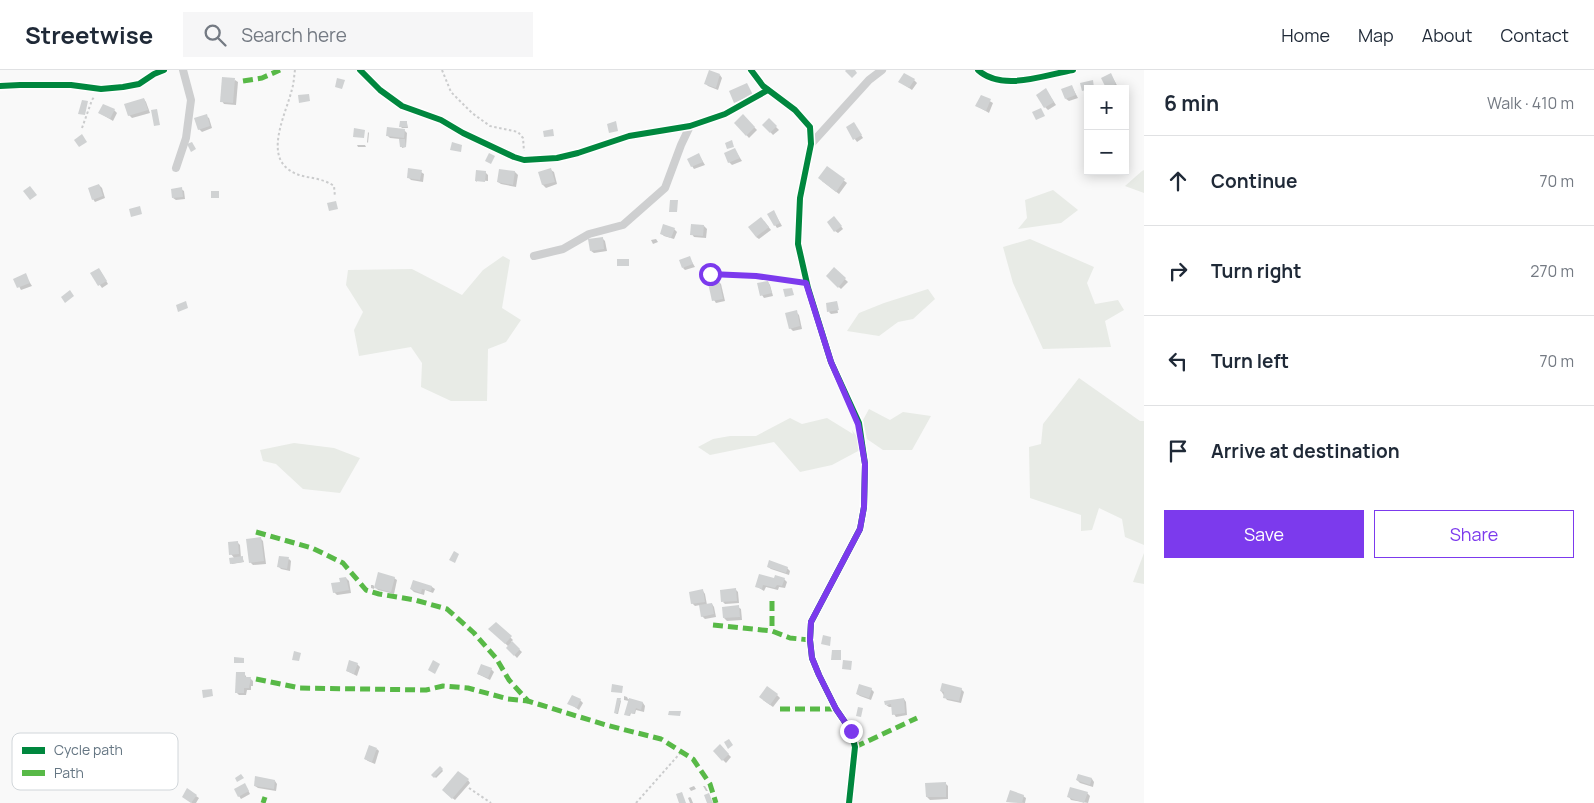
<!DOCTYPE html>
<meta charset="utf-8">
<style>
:root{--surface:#fff;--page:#f6f6f7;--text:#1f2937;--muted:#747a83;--line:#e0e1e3;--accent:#7c3aed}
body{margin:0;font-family:Manrope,sans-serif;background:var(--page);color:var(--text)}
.controls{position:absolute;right:15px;top:15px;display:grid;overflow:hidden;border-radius:0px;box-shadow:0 2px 12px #0003}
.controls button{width:45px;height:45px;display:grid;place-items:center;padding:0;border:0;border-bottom:1px solid var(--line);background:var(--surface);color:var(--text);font:25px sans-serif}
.stop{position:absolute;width:15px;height:15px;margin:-11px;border:4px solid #7c3aed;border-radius:50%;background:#fff}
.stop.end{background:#7c3aed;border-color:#fff;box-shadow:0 1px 5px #0008}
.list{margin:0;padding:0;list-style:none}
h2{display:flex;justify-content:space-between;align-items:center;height:65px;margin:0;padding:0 20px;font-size:21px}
h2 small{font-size:16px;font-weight:400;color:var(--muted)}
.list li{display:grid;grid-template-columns:32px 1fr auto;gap:15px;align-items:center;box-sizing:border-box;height:90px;padding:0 20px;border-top:1px solid var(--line)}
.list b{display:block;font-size:19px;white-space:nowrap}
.list em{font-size:16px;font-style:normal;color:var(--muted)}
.actions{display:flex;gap:10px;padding:15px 20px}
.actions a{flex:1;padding:11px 0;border:1px solid var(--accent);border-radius:0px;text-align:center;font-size:18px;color:var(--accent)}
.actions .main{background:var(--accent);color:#fff}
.icon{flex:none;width:28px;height:28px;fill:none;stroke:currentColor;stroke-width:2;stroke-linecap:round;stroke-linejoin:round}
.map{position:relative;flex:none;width:1144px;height:733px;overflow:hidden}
header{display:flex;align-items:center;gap:30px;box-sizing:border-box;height:70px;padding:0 25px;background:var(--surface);border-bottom:1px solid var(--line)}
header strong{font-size:24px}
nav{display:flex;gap:28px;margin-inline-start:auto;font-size:18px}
.search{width:350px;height:45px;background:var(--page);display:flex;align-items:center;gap:12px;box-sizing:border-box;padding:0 18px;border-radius:0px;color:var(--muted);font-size:19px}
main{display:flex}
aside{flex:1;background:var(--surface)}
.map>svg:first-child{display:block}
.green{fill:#e8ebe6}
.shadow{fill:#0003}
.building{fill:#d0d2d3}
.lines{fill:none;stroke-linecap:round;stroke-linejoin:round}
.path{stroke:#cbcccd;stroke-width:2;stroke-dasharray:2.5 2.5;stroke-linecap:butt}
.minor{stroke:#cecfd0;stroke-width:8}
.quiet{stroke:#58b947;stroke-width:5;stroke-dasharray:10 5;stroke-linecap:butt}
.cycleway-casing{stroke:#fff;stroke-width:9}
.cycleway{stroke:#00873e;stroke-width:6}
.route{stroke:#7c3aed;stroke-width:6}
.key{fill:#fff;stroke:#d1d6da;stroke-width:1}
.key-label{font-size:14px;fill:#657683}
</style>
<header>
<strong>Streetwise</strong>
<div class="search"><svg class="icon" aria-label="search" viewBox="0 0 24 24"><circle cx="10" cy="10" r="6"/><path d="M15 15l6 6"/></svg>Search here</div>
<nav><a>Home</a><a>Map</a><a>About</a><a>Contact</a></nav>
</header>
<main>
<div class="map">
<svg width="1144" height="733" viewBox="0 0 1144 733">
<rect width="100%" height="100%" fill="#f9f9f9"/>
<g class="green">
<polygon points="1144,100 1144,123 1125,116 1142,101"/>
<polygon points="1053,120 1078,140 1061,153 1018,159 1027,148 1025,130"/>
<polygon points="1030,169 1094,197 1087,213 1095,234 1118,230 1124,240 1105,251 1111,277 1043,279 1013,213 1003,177"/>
<polygon points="503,186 510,190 502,238 521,250 506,272 488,279 487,331 451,331 421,317 422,293 411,277 359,286 354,260 363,242 346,215 348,200 412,199 462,225 483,200"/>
<polygon points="928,219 935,229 913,249 898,252 879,266 847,261 859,243 884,233"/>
<polygon points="1079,308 1140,351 1144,351 1144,475 1125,467 1122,449 1099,438 1092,460 1081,461 1081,445 1030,428 1029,377 1041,374 1043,354"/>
<polygon points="869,339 890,350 903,342 931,346 912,380 883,380 867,369 863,350"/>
<polygon points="790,348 802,354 827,348 853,364 852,360 858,368 860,380 832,395 800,402 774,372 710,385 698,377 713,369 730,366 756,366"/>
<polygon points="294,373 334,378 360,388 340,423 303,419 276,394 263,391 260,380"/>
<polygon points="1144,483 1144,514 1133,512"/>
</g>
<g class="shadow">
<polygon points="720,5 722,8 718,20 708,16 705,13"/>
<polygon points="1111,5 1118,17 1108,19 1107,18"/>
<polygon points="235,10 238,12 236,35 224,34 222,31"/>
<polygon points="914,10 917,13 912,20 903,14"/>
<polygon points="1072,17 1078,28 1069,31 1066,29"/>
<polygon points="1048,23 1056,35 1048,40 1045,37"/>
<polygon points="981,26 993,33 989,43 977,36"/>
<polygon points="144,29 146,32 150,43 132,48 129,45"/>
<polygon points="114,40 117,43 113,51 100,43"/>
<polygon points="206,46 209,48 212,58 202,62 199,59"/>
<polygon points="743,46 757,60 749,68 736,53"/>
<polygon points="769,50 779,60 773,65 764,55"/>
<polygon points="407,53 408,58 402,58 407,63 406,77 402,78 400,69 390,68 387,65 404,60 401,57"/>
<polygon points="856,57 863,68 857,72 847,58"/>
<polygon points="368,62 369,63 368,73 367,72"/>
<polygon points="357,75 365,75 366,77 358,77"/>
<polygon points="735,80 742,91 732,95 729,92"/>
<polygon points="699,85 705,95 694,99 692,96"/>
<polygon points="828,98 847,113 839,124 822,111"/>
<polygon points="500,100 515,102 518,105 516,117 501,114 498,112"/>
<polygon points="551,100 554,102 557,114 546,118 543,115 540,103"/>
<polygon points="421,102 424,104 423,112 411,110 408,107"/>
<polygon points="485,102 488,105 488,111 477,110 477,112 476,111"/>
<polygon points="99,115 102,118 105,128 95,132 93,129"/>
<polygon points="181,119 184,121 185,129 176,130 173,128"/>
<polygon points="774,142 782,156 777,158 775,155"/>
<polygon points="764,151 771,160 759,169 756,167"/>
<polygon points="837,151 843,159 838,163 835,161"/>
<polygon points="704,156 707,159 706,168 694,167 692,164"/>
<polygon points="674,159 677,162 674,169 664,166 661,163"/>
<polygon points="602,168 605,171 607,181 594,183 591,181"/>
<polygon points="656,169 658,172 653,174 651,170"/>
<polygon points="689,187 695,197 685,200 683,198"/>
<polygon points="834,199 848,212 841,219 827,206"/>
<polygon points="101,202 108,214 102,218 92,204"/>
<polygon points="25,205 32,216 21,220 15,209"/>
<polygon points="718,211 721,214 725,231 716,233 714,230"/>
<polygon points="768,212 770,215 773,226 764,228 762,225"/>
<polygon points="836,232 838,243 831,244 829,242"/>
<polygon points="796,242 799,245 802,259 793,261 790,258"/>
<polygon points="261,469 263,471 266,494 253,495 250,492"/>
<polygon points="238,473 240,475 241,488 243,489 244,492 232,494 231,493 235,489 231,484"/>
<polygon points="289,489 291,491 290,501 281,499 278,496"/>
<polygon points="768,497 787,498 790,501 789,505 771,499"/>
<polygon points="346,508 349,511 351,523 337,525 334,522"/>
<polygon points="394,508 397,510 394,524 378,520 374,516 374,519 371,518 371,515 373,515 375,517"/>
<polygon points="784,509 787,512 785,518 779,517 778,520 766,517 764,521 756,516 775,510"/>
<polygon points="432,517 435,519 433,523 425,520 424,525 414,522 411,519"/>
<polygon points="736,520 738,522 739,533 725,534 723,532"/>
<polygon points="703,521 705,524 707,535 712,534 714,537 716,547 705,549 702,546 700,535 695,536 692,533"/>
<polygon points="738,537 741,539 742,550 727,551 724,548"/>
<polygon points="496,553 513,570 511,572 522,582 517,588 508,578 509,577 490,559"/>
<polygon points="357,594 360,597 357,606 347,601"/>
<polygon points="491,599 494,602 490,610 478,604"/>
<polygon points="244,603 247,608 250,608 253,611 253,616 251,616 251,620 247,620 246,625 239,625 236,622"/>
<polygon points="871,619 874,622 871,630 860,626 857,624"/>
<polygon points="961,619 964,622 961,633 947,630 941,621"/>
<polygon points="777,625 780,628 773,637 763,630"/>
<polygon points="624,626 627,627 628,629 643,633 645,636 644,642 636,640 635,644 631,643 630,646 627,645 629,631 624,630"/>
<polygon points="904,629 906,632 907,645 896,647 894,644 893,637 889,637 886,635"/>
<polygon points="580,630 583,633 579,640 569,633"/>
<polygon points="620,630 621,631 618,644 616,644"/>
<polygon points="720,676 731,687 726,693 714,681"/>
<polygon points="377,679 379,681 375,694 368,691 365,689"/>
<polygon points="440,697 443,701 436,708 433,705"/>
<polygon points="1092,709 1094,712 1093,717 1080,713 1077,710"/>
<polygon points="468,710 470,713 455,730 446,723"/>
<polygon points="275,711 277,714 276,721 258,718 255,716"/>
<polygon points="945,713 948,716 948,729 930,730 927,727"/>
<polygon points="694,716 696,719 691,721 689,718"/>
<polygon points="703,716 705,716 708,721 706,721"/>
<polygon points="247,718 250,724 241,729 239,726"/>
<polygon points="1087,723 1090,726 1088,733 1071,730 1069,727"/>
<polygon points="196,726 199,728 196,733 192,733 186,729"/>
<polygon points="1023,726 1026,728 1025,733 1008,732"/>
<polygon points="690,727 691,728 693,733 690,733 688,728"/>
</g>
<g class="building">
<polygon points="709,0 720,4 716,18 704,14"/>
<polygon points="846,0 855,0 857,3 852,8 845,1"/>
<polygon points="904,3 915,9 909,18 898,12"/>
<polygon points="1111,3 1116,14 1106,18 1101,8"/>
<polygon points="222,7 235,8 233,33 220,32"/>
<polygon points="337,8 345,10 342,19 335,17"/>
<polygon points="1093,10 1094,18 1082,21 1080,13"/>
<polygon points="747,13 753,25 734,33 729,21"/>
<polygon points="1072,15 1076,25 1065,29 1061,19"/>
<polygon points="1046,18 1054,32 1044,38 1036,25"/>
<polygon points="309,24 310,31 299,33 298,25"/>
<polygon points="981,25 991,29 986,41 975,36"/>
<polygon points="144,28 148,40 128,46 124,34"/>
<polygon points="82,30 88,31 85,45 78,44"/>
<polygon points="103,34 115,39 110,49 98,43"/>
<polygon points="1041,38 1045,46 1036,50 1032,42"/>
<polygon points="157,39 160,55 154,56 151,40"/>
<polygon points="207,44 210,56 198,60 194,48"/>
<polygon points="743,44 755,57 746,66 734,53"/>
<polygon points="769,48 777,56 770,63 762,55"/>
<polygon points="400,51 407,51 407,57 399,57"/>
<polygon points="616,51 618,61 609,63 607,54"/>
<polygon points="854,52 862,65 853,70 846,57"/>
<polygon points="387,57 405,59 404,68 386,66"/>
<polygon points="354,58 365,60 364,68 353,67"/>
<polygon points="553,59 554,66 544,67 543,61"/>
<polygon points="82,64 87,72 79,77 74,70"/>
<polygon points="399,69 405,69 406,77 400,77"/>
<polygon points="732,70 734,77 727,79 725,73"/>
<polygon points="192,72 196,79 191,82 187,74"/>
<polygon points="452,72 462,75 461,82 450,80"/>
<polygon points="735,78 740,88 728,93 724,83"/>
<polygon points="489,83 495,86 491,94 485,91"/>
<polygon points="699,83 703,92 691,97 687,89"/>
<polygon points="827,96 845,109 836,122 818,108"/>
<polygon points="408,98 422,100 420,110 407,108"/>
<polygon points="551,98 555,112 542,115 538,102"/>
<polygon points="499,99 515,101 513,115 497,112"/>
<polygon points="476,100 486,101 485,112 475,111"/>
<polygon points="99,114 103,126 92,130 88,118"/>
<polygon points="30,116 37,125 30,130 23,121"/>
<polygon points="182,117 183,127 172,128 171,119"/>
<rect x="211" y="121" width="8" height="7"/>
<polygon points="670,130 678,130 677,142 669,142"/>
<polygon points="336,131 338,139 329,141 327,133"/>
<polygon points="140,136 142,144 131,147 129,139"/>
<polygon points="774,140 780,153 774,156 767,144"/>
<polygon points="834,146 842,156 834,162 827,152"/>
<polygon points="761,147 769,157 756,167 748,157"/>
<polygon points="663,154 675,158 671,168 660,164"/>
<polygon points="691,154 704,155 703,166 690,165"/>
<polygon points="603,167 604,179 590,181 588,169"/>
<polygon points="690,186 693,194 682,198 679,190"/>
<rect x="617" y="189" width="12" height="7"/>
<polygon points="834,197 846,208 838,218 826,206"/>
<polygon points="99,198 107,211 98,216 90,203"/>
<polygon points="26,203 30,213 17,218 13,209"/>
<polygon points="719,210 723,229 712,231 708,213"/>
<polygon points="768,211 772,223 760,226 757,213"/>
<polygon points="792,218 794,225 785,227 783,219"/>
<polygon points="70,220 74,226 65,233 61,227"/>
<polygon points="186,231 188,238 178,242 176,235"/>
<polygon points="837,231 839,240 827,242 826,233"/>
<polygon points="797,240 800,256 789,259 785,243"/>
<polygon points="261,467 264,491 249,493 246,469"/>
<polygon points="238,471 239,484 229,485 228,472"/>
<polygon points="454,481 459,484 455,493 449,490"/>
<polygon points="243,486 243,492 230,494 229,488"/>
<polygon points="279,486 289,487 287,499 277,497"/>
<polygon points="769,490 788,497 786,503 767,497"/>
<polygon points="378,502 395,507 391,522 374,518"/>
<polygon points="759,504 774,508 775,505 785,508 782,516 777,515 775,518 763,515 762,519 755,517"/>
<polygon points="346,507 349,520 333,523 331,513 340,512 339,508"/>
<polygon points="413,510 432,516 431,521 422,519 421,523 410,519"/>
<polygon points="736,518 737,531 721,532 720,520"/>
<polygon points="703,519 705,532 691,534 689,522"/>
<polygon points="712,533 714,544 701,547 699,535"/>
<polygon points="739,535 740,547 723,548 722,537"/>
<polygon points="496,552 512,566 505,574 488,559"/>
<polygon points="823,565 831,567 830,576 821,574"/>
<polygon points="512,571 520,579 514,586 506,578"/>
<polygon points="832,580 841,580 841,590 831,590"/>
<polygon points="294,581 301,583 299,591 292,590"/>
<polygon points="234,587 244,588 244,593 234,593"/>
<polygon points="349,590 358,593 354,604 346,601"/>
<polygon points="433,590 440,594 435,604 428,600"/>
<polygon points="843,590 852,591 851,600 842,599"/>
<polygon points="481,594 492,598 488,608 477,604"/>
<polygon points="236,602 245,602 245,607 251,607 249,618 244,618 244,623 235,623"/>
<polygon points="942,613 962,618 959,631 943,628 944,622 940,621"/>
<polygon points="612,614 623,616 622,623 611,622"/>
<polygon points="859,614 872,618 869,628 856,624"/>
<polygon points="767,616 778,624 770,635 759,627"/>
<polygon points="212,619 213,626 203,628 202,620"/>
<polygon points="572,625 581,629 577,638 567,634"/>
<polygon points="617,628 621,628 617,644 614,643"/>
<polygon points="629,628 643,632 641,640 636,638 634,644 630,643 629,646 624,645"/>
<polygon points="904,628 905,643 892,645 891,634 885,635 884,631"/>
<polygon points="858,637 863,638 861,647 856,646"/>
<polygon points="669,641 681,641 680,646 668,645"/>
<polygon points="729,669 733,675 728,679 724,672"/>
<polygon points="720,674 729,684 722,691 713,681"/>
<polygon points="369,675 377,678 372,692 364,689"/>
<polygon points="440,696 443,699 434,708 431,705"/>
<polygon points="458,701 469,709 452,729 442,720"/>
<polygon points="241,704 244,708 237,712 235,708"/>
<polygon points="1078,704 1092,708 1090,715 1076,710"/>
<polygon points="255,706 275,710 274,719 254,716"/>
<polygon points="946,712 946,727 926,727 925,713"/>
<polygon points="245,713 249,721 238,727 234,719"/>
<polygon points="1070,717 1088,722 1084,733 1067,727"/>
<polygon points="187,718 197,725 191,733 182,727"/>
<polygon points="1010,720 1024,725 1022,733 1006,732"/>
<polygon points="682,722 686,733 679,733 676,724"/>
<polygon points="709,723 713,733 707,733 704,725"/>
</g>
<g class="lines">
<g class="path">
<path d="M295 0C294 6 294 13 292 19 287 41 265 82 288 99 301 110 318 105 334 116L335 127"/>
<polyline points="442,0 451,22 472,43 490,56 518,62 523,68 524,81"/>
<polyline points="82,58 92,30 94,27"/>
<polyline points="701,202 730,206 756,206 799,212"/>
<polyline points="469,718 491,733"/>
<polyline points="636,733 682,681"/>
</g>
<g class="minor">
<polyline points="360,0 380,20 402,36 441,50 463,63 514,87 524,90 557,88 578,83 629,66 690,56 725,44 768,20"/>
<polyline points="751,0 763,16 795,40 810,57 811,74 800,128 798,174 808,218 831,292 859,353 865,394 864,437 860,459 811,552 810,570 812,588 819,605 836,639 851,661 855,677 849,733"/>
<path d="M978 0C1002 22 1045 5 1073 0"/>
<polyline points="0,16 20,15 71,15 101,19 123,17 139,14 154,4 164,0"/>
<polyline points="811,74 869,10 882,0"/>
<polyline points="176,98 186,68 191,30 183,0"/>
<polyline points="534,186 563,179 589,164 623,155 665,118 681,75 690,56"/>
</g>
<g class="quiet">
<polyline points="243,11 262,8 280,0"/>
<polyline points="256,462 312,478 343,493 366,520 379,524 415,530 447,539 474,563 496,588 509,610 528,631 606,655 661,669 693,689 710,714 716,733"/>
<polyline points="772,531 772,561"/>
<polyline points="713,555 772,561 790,568 810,570"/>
<polyline points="256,609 300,618 426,620 443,616 468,618 508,629 528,631"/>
<polyline points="780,639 836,639"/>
<polyline points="855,677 917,648"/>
<polyline points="263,733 265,727"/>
</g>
<defs>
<g id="cycleway">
<polyline points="360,0 380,20 402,36 441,50 463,63 514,87 524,90 557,88 578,83 629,66 690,56 725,44 768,20"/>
<polyline points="751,0 763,16 795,40 810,57 811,74 800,128 798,174 808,218 831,292 859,353 865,394 864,437 860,459 811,552 810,570 812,588 819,605 836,639 851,661 855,677 849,733"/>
<path d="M978 0C1002 22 1045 5 1073 0"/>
<polyline points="0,16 20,15 71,15 101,19 123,17 139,14 154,4 164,0"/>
</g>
</defs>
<use href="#cycleway" class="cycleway-casing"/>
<use href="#cycleway" class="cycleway"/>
</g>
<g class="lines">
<polyline class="route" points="710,204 756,206 806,213 831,292 858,354 865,394 864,437 860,459 811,552 810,570 812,588 819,605 836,639 851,661"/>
</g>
<rect x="12" y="663" width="166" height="57" rx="8" class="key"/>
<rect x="22" y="677" width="23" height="7" fill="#00873e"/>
<rect x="22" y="700" width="23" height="6" fill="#58b947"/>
<g class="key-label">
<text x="54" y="685">Cycle path</text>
<text x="54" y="708">Path</text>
</g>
</svg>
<div class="controls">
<button>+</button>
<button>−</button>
</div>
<div class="stop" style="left:710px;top:204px"></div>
<div class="stop end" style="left:851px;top:661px"></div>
</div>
<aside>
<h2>6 min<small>Walk · 410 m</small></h2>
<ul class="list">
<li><svg class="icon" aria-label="ahead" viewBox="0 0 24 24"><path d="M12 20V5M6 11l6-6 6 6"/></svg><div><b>Continue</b></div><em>70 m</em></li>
<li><svg class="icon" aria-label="right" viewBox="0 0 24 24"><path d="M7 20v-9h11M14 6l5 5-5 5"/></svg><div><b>Turn right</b></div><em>270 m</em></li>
<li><svg class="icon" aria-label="left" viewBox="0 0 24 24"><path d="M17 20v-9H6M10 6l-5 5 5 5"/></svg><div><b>Turn left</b></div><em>70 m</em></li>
<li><svg class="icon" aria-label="arrive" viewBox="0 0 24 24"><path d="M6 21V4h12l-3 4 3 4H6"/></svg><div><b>Arrive at destination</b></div></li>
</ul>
<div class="actions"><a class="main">Save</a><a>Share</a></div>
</aside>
</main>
